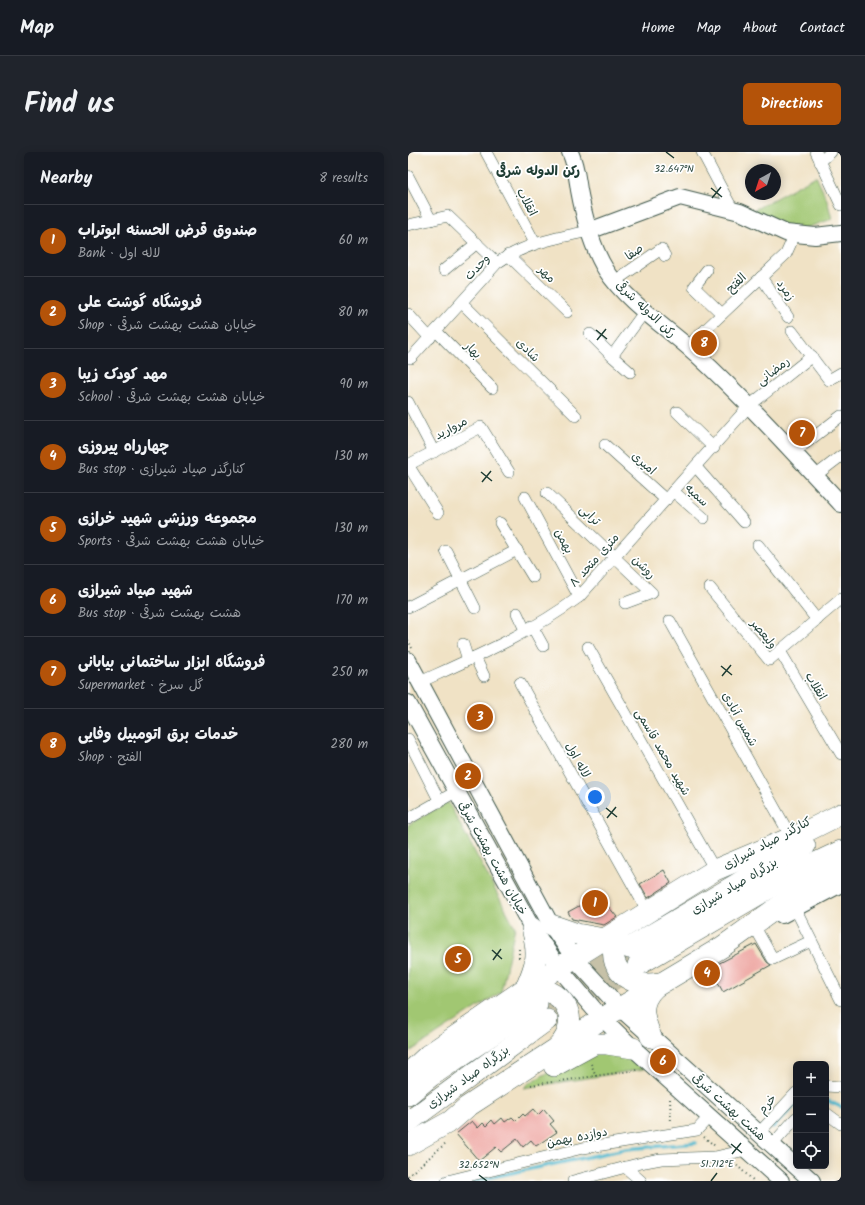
<!DOCTYPE html>
<meta charset="utf-8">
<style>
:root{--surface:#171b24;--page:#20242c;--text:#f1f3f6;--muted:#9ea1a6;--line:#363941;--accent:#b45309}
body{margin:0;font-family:Kalam,"Playpen Sans Arabic",sans-serif;background:var(--page);color:var(--text)}
.controls{position:absolute;right:12px;bottom:12px;display:grid;overflow:hidden;border-radius:6px;box-shadow:0 2px 10px #0003}
.controls button{width:36px;height:36px;display:grid;place-items:center;padding:0;border:0;border-bottom:1px solid var(--line);background:var(--surface);color:var(--text);font:20px sans-serif}
.compass{position:absolute;left:337px;top:12px;width:36px;height:36px;border-radius:50%;background:var(--surface);box-shadow:0 2px 10px #0003;rotate:219deg}
.you{position:absolute;left:187px;top:645px;width:14px;height:14px;margin:-10px;border:3px solid #fff;border-radius:50%;background:#1a73e8;box-shadow:0 0 0 6px #1a73e833}
.badge{display:grid;place-items:center;width:26px;height:26px;border-radius:50%;background:var(--accent);color:#fff;font-size:13px;font-weight:700}
.pin{position:absolute;translate:-50% -50%;border:2px solid #fff;box-shadow:0 1px 4px #0006}
.list{margin:0;padding:0;list-style:none}
h2{display:flex;justify-content:space-between;align-items:center;height:52px;margin:0;padding:0 16px;font-size:17px}
h2 small{font-size:13px;font-weight:400;color:var(--muted)}
.list li{display:grid;grid-template-columns:26px 1fr auto;gap:12px;align-items:center;box-sizing:border-box;height:72px;padding:0 16px;border-top:1px solid var(--line)}
.list b{display:block;font-size:15px;white-space:nowrap}
.list p{margin:0;font-size:13px;white-space:nowrap;color:var(--muted)}
.list em{font-size:13px;font-style:normal;color:var(--muted)}
.icon{flex:none;width:22px;height:22px;fill:none;stroke:currentColor;stroke-width:2;stroke-linecap:round;stroke-linejoin:round}
.map{position:relative;flex:none;width:433px;height:1029px;overflow:hidden;border-radius:6px}
header{display:flex;align-items:center;gap:24px;box-sizing:border-box;height:56px;padding:0 20px;background:var(--surface);border-bottom:1px solid var(--line)}
header strong{font-size:19px}
nav{display:flex;gap:22px;margin-inline-start:auto;font-size:14px}
.intro{display:flex;align-items:center;justify-content:space-between;box-sizing:border-box;height:96px;padding:0 24px}
h1{margin:0;font-size:28px}
.button{padding:10px 18px;border-radius:6px;background:var(--accent);color:#fff;font-size:14px;font-weight:700}
main{display:flex;gap:24px;padding:0 24px}
aside{flex:1;background:var(--surface);border-radius:6px;box-shadow:0 2px 10px #0003}
.map>svg:first-child{display:block}
.green{fill:#a1c772;stroke:#608253}
.lines{fill:none;stroke-linecap:round;stroke-linejoin:round}
.stream{stroke:#50b8cd;stroke-width:3.5}
.building{fill:#efaca7}
.highway-tunnel{stroke:#c6c1a8;stroke-width:21;stroke-dasharray:21 10;stroke-linecap:butt}
.street-casing{stroke:#3e564a;stroke-width:12}
.secondary-casing{stroke:#3e564a;stroke-width:18}
.highway-casing{stroke:#3e564a;stroke-width:22}
.path{stroke:#3e564a;stroke-width:2;stroke-dasharray:1 3;stroke-linecap:butt}
.street{stroke:#fff;stroke-width:11}
.secondary{stroke:#fff;stroke-width:16}
.highway{stroke:#fff;stroke-width:21}
.ticks{fill:none;stroke:#1f3d34;stroke-width:1.5}
.labels{text-anchor:middle;stroke-width:3.5;stroke-linejoin:round;paint-order:stroke}
.street-label{font-size:12px;fill:#1f3d34;stroke:#fff}
.neighbourhood-label{font-size:13px;font-weight:bold;fill:#1f3d34;stroke:#fff}
.ticks-label{font-size:10px;text-anchor:middle;fill:#1f3d34;stroke:#fff;stroke-width:3.5;stroke-linejoin:round;paint-order:stroke}
</style>
<header>
<strong>Map</strong>
<nav><a>Home</a><a>Map</a><a>About</a><a>Contact</a></nav>
</header>
<div class="intro"><h1>Find us</h1><a class="button">Directions</a></div>
<main>
<aside>
<h2>Nearby<small>8 results</small></h2>
<ul class="list">
<li><span class="badge">1</span><div><b>صندوق قرض الحسنه ابوتراب</b><p>Bank · لاله اول</p></div><em>60 m</em></li>
<li><span class="badge">2</span><div><b>فروشگاه گوشت علی</b><p>Shop · خیابان هشت بهشت شرقی</p></div><em>80 m</em></li>
<li><span class="badge">3</span><div><b>مهد کودک زیبا</b><p>School · خیابان هشت بهشت شرقی</p></div><em>90 m</em></li>
<li><span class="badge">4</span><div><b>چهارراه پیروزی</b><p>Bus stop · کنارگذر صیاد شیرازی</p></div><em>130 m</em></li>
<li><span class="badge">5</span><div><b>مجموعه ورزشی شهید خرازی</b><p>Sports · خیابان هشت بهشت شرقی</p></div><em>130 m</em></li>
<li><span class="badge">6</span><div><b>شهید صیاد شیرازی</b><p>Bus stop · هشت بهشت شرقی</p></div><em>170 m</em></li>
<li><span class="badge">7</span><div><b>فروشگاه ابزار ساختمانی بیابانی</b><p>Supermarket · گل سرخ</p></div><em>250 m</em></li>
<li><span class="badge">8</span><div><b>خدمات برق اتومبیل وفایی</b><p>Shop · الفتح</p></div><em>280 m</em></li>
</ul>
</aside>
<div class="map">
<svg width="433" height="1029" viewBox="0 0 433 1029">
<rect width="100%" height="100%" fill="#fff"/>
<filter id="ink" filterUnits="userSpaceOnUse"><feTurbulence type="fractalNoise" baseFrequency=".025" numOctaves="2"/><feDisplacementMap in="SourceGraphic" scale="8" xChannelSelector="R" yChannelSelector="G"/><feConvolveMatrix kernelMatrix="1 2 1 2 8 2 1 2 1" color-interpolation-filters="sRGB"/></filter>
<filter id="wash" filterUnits="userSpaceOnUse"><feTurbulence type="fractalNoise" baseFrequency=".012" numOctaves="4" result="noise"/><feDisplacementMap in="SourceGraphic" scale="16" xChannelSelector="R" yChannelSelector="G"/><feGaussianBlur stdDeviation="0.9" result="paint"/><feColorMatrix in="noise" values="0 0 0 0 0 0 0 0 0 0 0 0 0 0 0 0 0 1.4 0 .05"/><feComposite in="paint" operator="in"/></filter>
<g filter="url(#wash)">
<rect width="100%" height="100%" fill="#f0e2c5"/>
<g class="green">
<polygon points="408,24 419,48 424,67 389,79 344,59"/>
<polygon points="40,650 107,775 93,840 0,901 0,673"/>
<polygon points="185,896 212,899 236,917 116,936 121,931"/>
</g>
<g class="lines">
<g class="stream">
<polyline points="418,948 433,955"/>
<polyline points="365,975 388,952"/>
<polyline points="65,1029 218,997 288,991"/>
</g>
</g>
<g id="blocks">
<g class="building">
<polygon points="256,718 263,731 240,746 232,732"/>
<polygon points="191,743 209,765 196,773 164,767 160,760"/>
<polygon points="348,792 359,810 363,813 315,840 302,816"/>
<polygon points="125,957 130,963 136,957 146,969 142,972 149,980 128,994 123,988 115,995 109,987 93,1000 88,995 71,1009 48,982 64,969 70,976 75,971 78,974 84,968 87,972 94,966 97,970 104,965 108,969 115,962 117,964"/>
</g>
</g>
</g>
<g filter="url(#ink)">
<use href="#blocks" fill-opacity="0" stroke="#3e564a" stroke-width="1"/>
<g class="lines">
<g class="highway-tunnel">
<polyline points="130,851 220,797"/>
<polyline points="143,866 229,813"/>
</g>
<defs>
<g id="street">
<polyline points="78,0 127,91"/>
<polyline points="294,0 325,58"/>
<polyline points="408,0 433,53"/>
<polyline points="412,10 423,0"/>
<polyline points="0,24 23,68"/>
<polyline points="0,73 40,64 89,111"/>
<polyline points="100,103 159,160"/>
<polyline points="36,118 69,91"/>
<polyline points="299,118 286,135 314,162"/>
<polyline points="353,125 380,165"/>
<polyline points="207,129 253,97 257,104"/>
<polyline points="54,151 168,264"/>
<polyline points="0,162 22,186"/>
<polyline points="28,179 84,236"/>
<polyline points="384,179 421,228 433,221"/>
<polyline points="182,182 204,204 237,159"/>
<polyline points="279,195 378,102 387,82"/>
<polyline points="204,204 222,220"/>
<path d="M0 206H3L89 111C118 91 147 86 181 79"/>
<polyline points="0,250 26,300"/>
<polyline points="269,260 306,296"/>
<polyline points="197,293 258,348"/>
<polyline points="385,301 433,264"/>
<polyline points="0,313 73,275 101,320"/>
<polyline points="0,313 30,361"/>
<polyline points="288,315 336,370"/>
<polyline points="407,324 433,304"/>
<polyline points="265,339 296,366"/>
<polyline points="139,341 244,441 217,451"/>
<polyline points="117,345 171,445"/>
<polyline points="92,371 125,425"/>
<polyline points="350,393 409,468"/>
<polyline points="38,399 67,456"/>
<polyline points="302,436 361,508 433,447"/>
<polyline points="0,455 109,398"/>
<polyline points="109,461 117,478"/>
<polyline points="262,469 379,678"/>
<polyline points="124,474 135,494"/>
<polyline points="55,492 60,508"/>
<polyline points="180,495 307,718"/>
<polyline points="372,499 433,602"/>
<polyline points="67,505 76,524"/>
<path d="M12 530C67 505 123 481 171 445L341 254 404 204"/>
<polyline points="112,531 240,760"/>
<polyline points="0,587 32,650"/>
<polyline points="0,667 49,639"/>
<polyline points="387,756 433,848"/>
<polyline points="348,777 365,807 403,789"/>
<polyline points="418,934 433,935"/>
<polyline points="418,961 433,972"/>
<polyline points="350,982 388,941"/>
<polyline points="364,993 388,966"/>
<polyline points="217,1015 233,1029"/>
<polyline points="39,1029 175,996 289,978 301,965"/>
<polyline points="165,1029 237,1010 253,1007 307,1005 338,998"/>
</g>
<g id="secondary">
<path d="M162 0C168 13 169 25 171 38 176 65 183 94 198 118 220 152 259 175 288 202 339 249 386 301 433 352"/>
<polyline points="181,79 272,45 332,60 378,81 407,84 433,81"/>
<polyline points="0,508 143,773 166,806 212,856 404,1029"/>
<polyline points="0,551 124,776 151,816 191,863 225,896 373,1029"/>
<polyline points="374,763 433,732"/>
</g>
<g id="highway">
<polyline points="143,773 169,782 196,787"/>
<path d="M124 776C131 803 129 810 118 836 155 833 176 867 150 895"/>
<path d="M211 778C195 811 215 837 251 831"/>
<polyline points="221,796 378,703 397,694"/>
<polyline points="230,813 389,720 433,699"/>
<path d="M243 885C235 864 230 852 247 835"/>
<polyline points="146,914 186,892 199,892 225,896"/>
<polyline points="0,922 20,903 118,836 307,718 397,680 433,662"/>
<polyline points="0,943 23,924 129,852"/>
<polyline points="0,970 139,868"/>
<polyline points="0,993 43,969 59,955 195,866 314,795 377,750 433,718"/>
</g>
</defs>
<use href="#street" class="street-casing"/>
<use href="#secondary" class="secondary-casing"/>
<use href="#highway" class="highway-casing"/>
<g class="path">
<polyline points="0,488 4,496"/>
<polyline points="111,806 111,797"/>
<polyline points="183,912 188,924"/>
<polyline points="152,929 229,918"/>
<polyline points="123,933 144,930"/>
<polyline points="262,947 263,971"/>
<polyline points="296,985 307,994"/>
<polyline points="326,1011 346,1029"/>
<polyline points="0,1024 38,991"/>
</g>
<use href="#street" class="street"/>
<use href="#secondary" class="secondary"/>
<use href="#highway" class="highway"/>
</g>
</g>
<path class="ticks" d="M258 0 266 6M303 36 314 45M304 46 313 35M188 178 199 187M189 188 198 177M73 320 84 329M74 330 83 319M313 514 324 523M314 524 323 513M198 656 209 665M199 666 208 655M84 798 94 807M85 808 93 797M323 992 334 1001M324 1002 333 991M71 1023 79 1029M303 1029 309 1021"/>
<g class="labels">
<g class="street-label">
<text transform="translate(119 50) rotate(62)" y="4">انقلاب</text>
<text transform="translate(226 100) rotate(-35)" y="4">صفا</text>
<text transform="translate(69 115) rotate(-47)" y="4">وحدت</text>
<text transform="translate(139 122) rotate(44)" y="4">مهر</text>
<text transform="translate(328 131) rotate(-43)" y="4">الفتح</text>
<text transform="translate(378 138) rotate(56)" y="4">زمرد</text>
<text transform="translate(238 157) rotate(43)" y="4">رکن الدوله شرقی</text>
<text transform="translate(65 198) rotate(45)" y="4">بهار</text>
<text transform="translate(120 198) rotate(45)" y="4">شادی</text>
<text transform="translate(365 219) rotate(-38)" y="4">رمضانی</text>
<text transform="translate(43 276) rotate(-28)" y="4">مروارید</text>
<text transform="translate(236 311) rotate(42)" y="4">امیری</text>
<text transform="translate(289 343) rotate(42)" y="4">سمیه</text>
<text transform="translate(182 363) rotate(43)" y="4">ترابی</text>
<text transform="translate(156 389) rotate(62)" y="4">بهمن</text>
<text transform="translate(186 408) rotate(-48)" y="4">۸ متری متحد</text>
<text transform="translate(236 415) rotate(45)" y="4">روشن</text>
<text transform="translate(356 482) rotate(51)" y="4">ولیعصر</text>
<text transform="translate(408 534) rotate(59)" y="4">انقلاب</text>
<text transform="translate(332 567) rotate(61)" y="4">شمس آبادی</text>
<text transform="translate(255 600) rotate(60)" y="4">شهید محمد قاسمی</text>
<text transform="translate(170 608) rotate(61)" y="4">لاله اول</text>
<text transform="translate(359 691) rotate(-28)" y="4">کنارگذر صیاد شیرازی</text>
<text transform="translate(85 706) rotate(61)" y="4">خیابان هشت بهشت شرقی</text>
<text transform="translate(326 734) rotate(-31)" y="4">بزرگراه صیاد شیرازی</text>
<text transform="translate(60 925) rotate(-36)" y="4">بزرگراه صیاد شیرازی</text>
<text transform="translate(359 952) rotate(-49)" y="4">خرم</text>
<text transform="translate(321 955) rotate(42)" y="4">هشت بهشت شرقی</text>
<text transform="translate(169 985) rotate(-11)" y="4">دوازده بهمن</text>
</g>
<g class="neighbourhood-label">
<text x="130" y="23">رکن الدوله شرقی</text>
</g>
</g>
<g class="ticks-label">
<text x="266" y="20">32.647°N</text>
<text x="309" y="1015">51.712°E</text>
<text x="71" y="1016">32.652°N</text>
</g>
</svg>
<div class="controls">
<button>+</button>
<button>−</button>
<button><svg class="icon" aria-label="locate" viewBox="0 0 24 24"><circle cx="12" cy="12" r="6"/><path d="M12 2v4M12 18v4M2 12h4M18 12h4"/></svg></button>
</div>
<svg class="compass" viewBox="-18 -18 36 36"><path d="M0-13l5 13h-10z" fill="#e53935"/><path d="M0 13l5-13h-10z" fill="#9ea1a6"/></svg>
<div class="you"></div>
<div class="pin badge" style="left:187px;top:751px">1</div>
<div class="pin badge" style="left:60px;top:624px">2</div>
<div class="pin badge" style="left:72px;top:565px">3</div>
<div class="pin badge" style="left:299px;top:821px">4</div>
<div class="pin badge" style="left:50px;top:807px">5</div>
<div class="pin badge" style="left:255px;top:909px">6</div>
<div class="pin badge" style="left:394px;top:281px">7</div>
<div class="pin badge" style="left:296px;top:191px">8</div>
</div>
</main>
